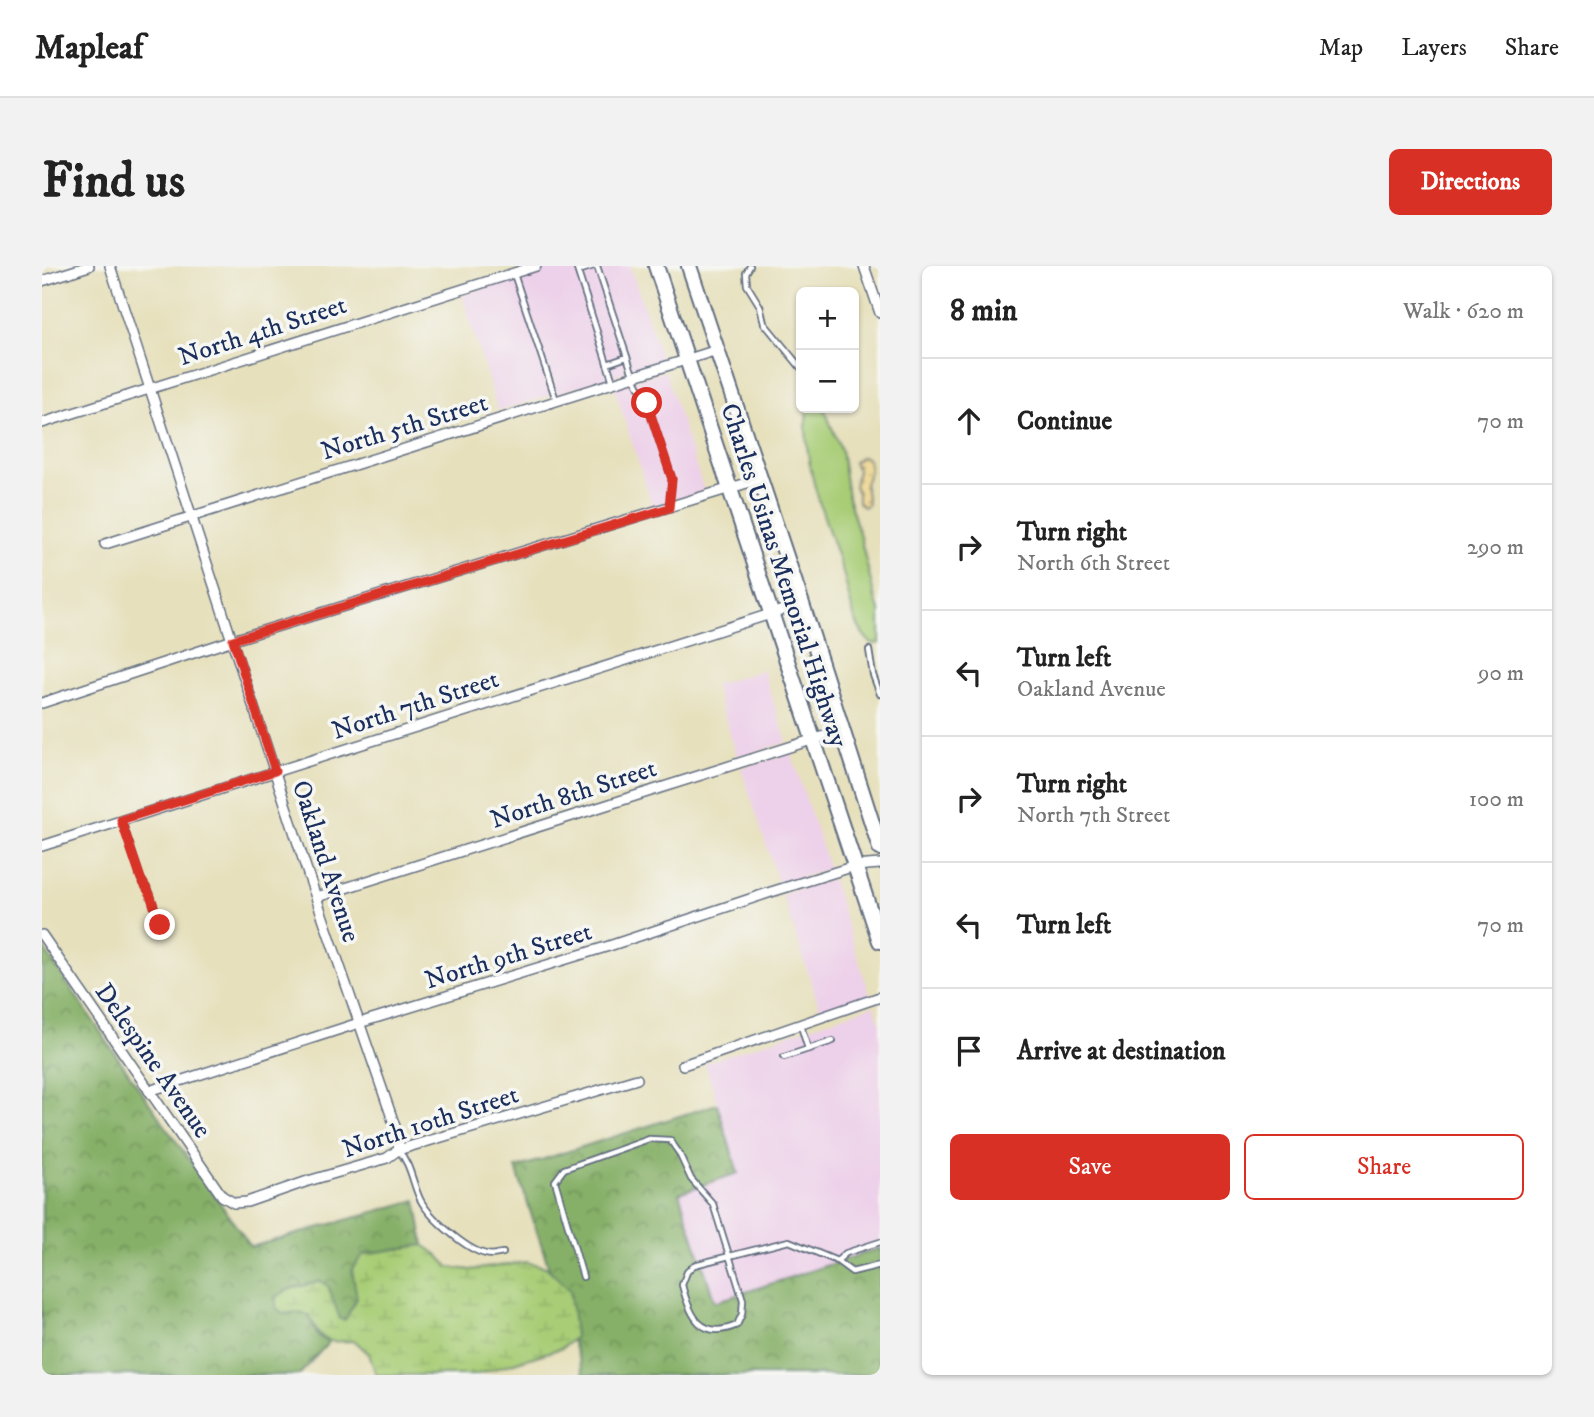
<!DOCTYPE html>
<meta charset="utf-8">
<style>
:root{--surface:#fff;--page:#f2f2f2;--text:#222;--muted:#767676;--line:#e0e0e0;--accent:#d93025}
body{margin:0;font-family:"IM FELL DW Pica",serif;background:var(--page);color:var(--text)}
.controls{position:absolute;right:21px;top:21px;display:grid;overflow:hidden;border-radius:10px;box-shadow:0 2px 5px #0004}
.controls button{width:63px;height:63px;display:grid;place-items:center;padding:0;border:0;border-bottom:2px solid var(--line);background:var(--surface);color:var(--text);font:35px sans-serif}
.stop{position:absolute;width:21px;height:21px;margin:-16px;border:5px solid #d93025;border-radius:50%;background:#fff}
.stop.end{background:#d93025;border-color:#fff;box-shadow:0 2px 7px #0008}
.list{margin:0;padding:0;list-style:none}
h2{display:flex;justify-content:space-between;align-items:center;height:91px;margin:0;padding:0 28px;font-size:30px}
h2 small{font-size:23px;font-weight:400;color:var(--muted)}
.list li{display:grid;grid-template-columns:46px 1fr auto;gap:21px;align-items:center;box-sizing:border-box;height:126px;padding:0 28px;border-top:2px solid var(--line)}
.list b{display:block;font-size:26px;white-space:nowrap}
.list p{margin:0;font-size:23px;white-space:nowrap;color:var(--muted)}
.list em{font-size:23px;font-style:normal;color:var(--muted)}
.actions{display:flex;gap:14px;padding:21px 28px}
.actions a{flex:1;padding:16px 0;border:2px solid var(--accent);border-radius:10px;text-align:center;font-size:24px;color:var(--accent)}
.actions .main{background:var(--accent);color:#fff}
.icon{flex:none;width:38px;height:38px;fill:none;stroke:currentColor;stroke-width:2;stroke-linecap:round;stroke-linejoin:round}
.map{position:relative;flex:none;width:838px;height:1109px;overflow:hidden;border-radius:10px}
header{display:flex;align-items:center;gap:42px;box-sizing:border-box;height:98px;padding:0 35px;background:var(--surface);border-bottom:2px solid var(--line)}
header strong{font-size:33px}
nav{display:flex;gap:38px;margin-inline-start:auto;font-size:24px}
.intro{display:flex;align-items:center;justify-content:space-between;box-sizing:border-box;height:168px;padding:0 42px}
h1{margin:0;font-size:49px}
.button{padding:18px 32px;border-radius:10px;background:var(--accent);color:#fff;font-size:24px;font-weight:700}
main{display:flex;gap:42px;padding:0 42px}
aside{flex:1;background:var(--surface);border-radius:10px;box-shadow:0 2px 5px #0004}
.map>svg:first-child{display:block}
.built{fill:#edd0e9}
.grass{fill:#a8cd76;stroke:#627e6a;stroke-width:2}
.forest{fill:url(#forest-crowns);stroke:#507062;stroke-width:2}
.wetland{fill:url(#wetland-marsh);stroke:#627e6a;stroke-width:2}
.sand{fill:url(#sand-dots);stroke:#84847e;stroke-width:2}
.lines{fill:none;stroke-linecap:round;stroke-linejoin:round}
.service-casing{stroke:#626d7f;stroke-width:8}
.minor-casing{stroke:#626d7f;stroke-width:12}
.trunk-casing{stroke:#626d7f;stroke-width:18}
.service{stroke:#fff;stroke-width:4.5}
.minor{stroke:#fff;stroke-width:9}
.trunk{stroke:#fff;stroke-width:14}
.route{stroke:#d93025;stroke-width:9}
.labels{text-anchor:middle;stroke-width:7;stroke-linejoin:round;paint-order:stroke}
.street-label{font-size:26px;fill:#1b2f5e;stroke:#f6f6f2}
</style>
<header>
<strong>Mapleaf</strong>
<nav><a>Map</a><a>Layers</a><a>Share</a></nav>
</header>
<div class="intro"><h1>Find us</h1><a class="button">Directions</a></div>
<main>
<div class="map">
<svg width="838" height="1109" viewBox="0 0 838 1109">
<defs>
<pattern id="forest-crowns" width="20" height="18" patternUnits="userSpaceOnUse" patternTransform="scale(1.75)"><rect width="20" height="18" fill="#86b067"/><path d="M2 6a3 3 0 1 1 6 0M12 15a3 3 0 1 1 6 0" fill="none" stroke="#6d9058"/></pattern>
<pattern id="wetland-marsh" width="20" height="14" patternUnits="userSpaceOnUse" patternTransform="scale(1.75)"><rect width="20" height="14" fill="#a8cd76"/><path d="M1 5h8M5 5V1M11 12h8M15 12V8" fill="none" stroke="#90b068"/></pattern>
<pattern id="sand-dots" width="8" height="8" patternUnits="userSpaceOnUse" patternTransform="scale(1.75)"><rect width="8" height="8" fill="#eeda9e"/><path d="M2 2h.1M6 6h.1" fill="none" stroke="#ccbb8a" stroke-width="1.8" stroke-linecap="round"/></pattern>
</defs>
<rect width="100%" height="100%" fill="#f6f6f2"/>
<filter id="ink" filterUnits="userSpaceOnUse"><feTurbulence type="fractalNoise" baseFrequency=".0143" numOctaves="2"/><feDisplacementMap in="SourceGraphic" scale="14" xChannelSelector="R" yChannelSelector="G"/><feConvolveMatrix kernelMatrix="1 2 1 2 8 2 1 2 1" color-interpolation-filters="sRGB"/></filter>
<filter id="wash" filterUnits="userSpaceOnUse"><feTurbulence type="fractalNoise" baseFrequency=".00686" numOctaves="4" result="noise"/><feDisplacementMap in="SourceGraphic" scale="28" xChannelSelector="R" yChannelSelector="G"/><feGaussianBlur stdDeviation="1.57" result="paint"/><feColorMatrix in="noise" values="0 0 0 0 0 0 0 0 0 0 0 0 0 0 0 0 0 1.4 0 .05"/><feComposite in="paint" operator="in"/></filter>
<g filter="url(#wash)">
<rect width="100%" height="100%" fill="#e6e0bc"/>
<g class="built">
<polygon points="511,0 588,0 620,95 456,145 420,29"/>
<polygon points="623,105 662,225 611,241 572,121"/>
<polygon points="721,404 745,476 696,492 672,419"/>
<polygon points="749,487 787,603 737,618 699,502"/>
<polygon points="790,613 828,729 779,746 740,628"/>
<polygon points="832,739 838,758 838,982 673,1037 637,927 696,907 663,797"/>
</g>
<path class="grass" d="M765 142H782L799 184 806 231 818 270 834 337 838 344V377L830 378C808 359 809 330 800 304 783 251 759 199 765 142Z"/>
<g class="forest">
<polygon points="0,680 103,831 209,981 374,934 382,979 322,988 311,1004 315,1032 303,1054 298,1054 286,1020 254,1046 267,1049 276,1070 287,1076 257,1109 0,1109"/>
<polygon points="675,838 696,907 637,927 673,1036 838,982 838,1109 542,1109 530,1074 533,1071 528,1024 508,1005 474,902"/>
</g>
<path class="wetland" d="M382 979 396 989 407 1001 429 1004 484 996 504 1001 528 1024 533 1071 520 1082 433 1109H334L327 1088 313 1075C283 1076 280 1078 267 1049L254 1046 241 1048 234 1041V1032L245 1024 279 1015 286 1020 298 1053 303 1054 315 1032 310 1003 322 988Z"/>
<polygon class="sand" points="821,190 826,193 828,204 823,218 826,238 821,241 816,236 816,227 812,220 816,205 812,196"/>
</g>
<g filter="url(#ink)">
<g class="lines">
<defs>
<g id="service">
<polyline points="534,0 571,116"/>
<polyline points="555,0 591,109 605,137 630,213 627,241"/>
<polyline points="708,0 704,7 705,19 718,40 722,57 759,102"/>
<polyline points="536,5 552,0"/>
<polyline points="472,8 514,134"/>
<polyline points="565,98 585,91"/>
<polyline points="827,384 831,409 838,428"/>
<polyline points="80,555 99,613 108,627 118,659"/>
<polyline points="759,760 766,783"/>
<polyline points="742,791 791,775"/>
<path d="M356 884C369 898 370 916 378 933 387 951 424 984 444 988 450 990 455 988 461 987"/>
<polyline points="838,976 804,987 795,995 810,1006 838,999"/>
<path d="M541 1011 513 915 522 903 607 873 628 874 637 887 649 913 671 938 701 1034 700 1048 695 1059C659 1075 648 1050 640 1019L645 1006 652 999 747 975 795 995"/>
</g>
<g id="minor">
<polyline points="68,0 266,608 357,872 356,884"/>
<polyline points="822,0 838,47"/>
<polyline points="0,15 47,0"/>
<polyline points="0,157 494,0"/>
<polyline points="63,278 675,84"/>
<polyline points="0,437 191,374 718,213"/>
<polyline points="0,580 760,338"/>
<polyline points="275,631 801,464"/>
<polyline points="0,669 180,930 192,937 205,936 266,915 345,892 356,884 595,813"/>
<polyline points="641,799 838,731"/>
<polyline points="107,825 317,757 567,680 729,626 813,600 838,598"/>
</g>
<g id="trunk">
<polyline points="614,0 838,675"/>
<polyline points="647,0 760,338 838,582"/>
</g>
</defs>
<use href="#service" class="service-casing"/>
<use href="#minor" class="minor-casing"/>
<use href="#trunk" class="trunk-casing"/>
<use href="#service" class="service"/>
<use href="#minor" class="minor"/>
<use href="#trunk" class="trunk"/>
</g>
</g>
<g class="lines" filter="url(#ink)">
<polyline class="route" points="118,659 108,628 99,613 79,554 233,505 191,374 627,242 630,213 605,137"/>
</g>
<g class="labels">
<g class="street-label">
<text transform="translate(220 64) rotate(-18)" y="9">North 4th Street</text>
<text transform="translate(362 160) rotate(-17)" y="9">North 5th Street</text>
<text transform="translate(743 309) rotate(72)" y="9">Charles Usinas Memorial Highway</text>
<text transform="translate(373 438) rotate(-18)" y="9">North 7th Street</text>
<text transform="translate(531 527) rotate(-18)" y="9">North 8th Street</text>
<text transform="translate(285 595) rotate(72)" y="9">Oakland Avenue</text>
<text transform="translate(466 689) rotate(-17)" y="9">North 9th Street</text>
<text transform="translate(112 794) rotate(55)" y="9">Delespine Avenue</text>
<text transform="translate(388 855) rotate(-18)" y="9">North 10th Street</text>
</g>
</g>
</svg>
<div class="controls">
<button>+</button>
<button>−</button>
</div>
<div class="stop" style="left:605px;top:137px"></div>
<div class="stop end" style="left:118px;top:659px"></div>
</div>
<aside>
<h2>8 min<small>Walk · 620 m</small></h2>
<ul class="list">
<li><svg class="icon" aria-label="ahead" viewBox="0 0 24 24"><path d="M12 20V5M6 11l6-6 6 6"/></svg><div><b>Continue</b></div><em>70 m</em></li>
<li><svg class="icon" aria-label="right" viewBox="0 0 24 24"><path d="M7 20v-9h11M14 6l5 5-5 5"/></svg><div><b>Turn right</b><p>North 6th Street</p></div><em>290 m</em></li>
<li><svg class="icon" aria-label="left" viewBox="0 0 24 24"><path d="M17 20v-9H6M10 6l-5 5 5 5"/></svg><div><b>Turn left</b><p>Oakland Avenue</p></div><em>90 m</em></li>
<li><svg class="icon" aria-label="right" viewBox="0 0 24 24"><path d="M7 20v-9h11M14 6l5 5-5 5"/></svg><div><b>Turn right</b><p>North 7th Street</p></div><em>100 m</em></li>
<li><svg class="icon" aria-label="left" viewBox="0 0 24 24"><path d="M17 20v-9H6M10 6l-5 5 5 5"/></svg><div><b>Turn left</b></div><em>70 m</em></li>
<li><svg class="icon" aria-label="arrive" viewBox="0 0 24 24"><path d="M6 21V4h12l-3 4 3 4H6"/></svg><div><b>Arrive at destination</b></div></li>
</ul>
<div class="actions"><a class="main">Save</a><a>Share</a></div>
</aside>
</main>
